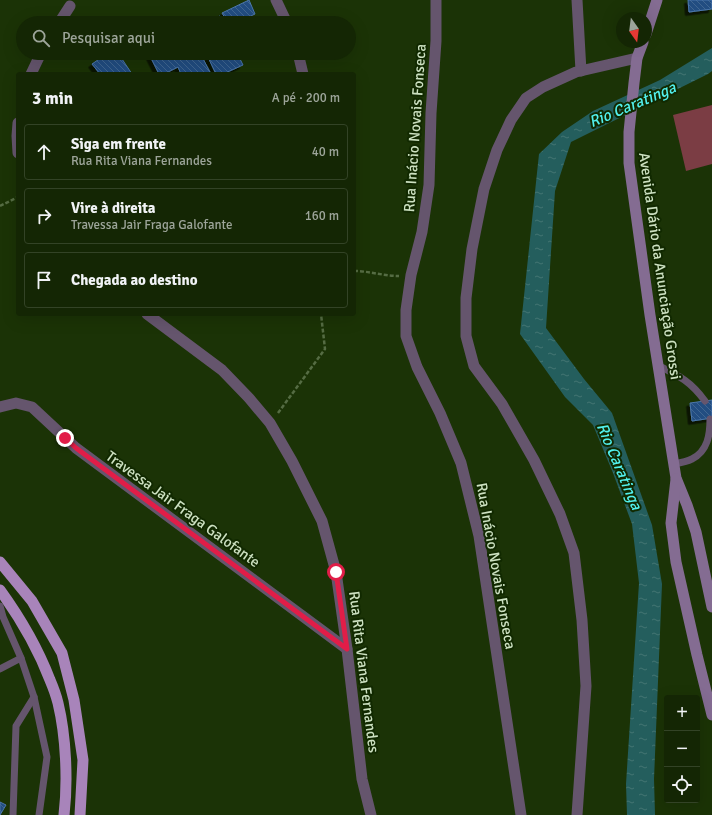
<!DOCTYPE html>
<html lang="pt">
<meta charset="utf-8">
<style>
:root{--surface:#142604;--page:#213213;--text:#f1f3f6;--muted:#9da59a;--line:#334326}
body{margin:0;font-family:Signika,sans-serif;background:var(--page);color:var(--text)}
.controls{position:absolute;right:12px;bottom:12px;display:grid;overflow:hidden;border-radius:4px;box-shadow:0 4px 16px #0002}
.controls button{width:36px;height:36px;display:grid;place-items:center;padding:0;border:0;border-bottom:1px solid var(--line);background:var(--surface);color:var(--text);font:20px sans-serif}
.compass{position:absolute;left:616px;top:12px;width:36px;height:36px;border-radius:50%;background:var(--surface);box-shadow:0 4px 16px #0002;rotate:166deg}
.stop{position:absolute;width:12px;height:12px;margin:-9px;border:3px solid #e11d48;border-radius:50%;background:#fff}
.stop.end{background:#e11d48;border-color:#fff;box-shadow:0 1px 4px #0008}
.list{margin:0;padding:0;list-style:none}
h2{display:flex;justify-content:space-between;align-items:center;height:52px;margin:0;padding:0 16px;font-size:17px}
h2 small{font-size:13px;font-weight:400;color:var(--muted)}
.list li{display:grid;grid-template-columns:26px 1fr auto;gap:12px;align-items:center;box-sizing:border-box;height:56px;margin:0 8px 8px;padding:0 8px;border:1px solid var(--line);border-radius:4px}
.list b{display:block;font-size:15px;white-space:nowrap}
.list p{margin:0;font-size:13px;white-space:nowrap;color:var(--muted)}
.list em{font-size:13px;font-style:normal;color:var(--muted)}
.icon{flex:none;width:22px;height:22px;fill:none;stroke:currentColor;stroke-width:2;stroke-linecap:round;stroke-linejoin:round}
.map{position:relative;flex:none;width:712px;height:815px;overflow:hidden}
.search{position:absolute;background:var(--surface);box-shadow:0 4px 16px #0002;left:16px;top:16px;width:340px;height:44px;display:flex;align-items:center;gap:10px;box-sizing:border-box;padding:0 14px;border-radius:22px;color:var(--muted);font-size:15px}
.panel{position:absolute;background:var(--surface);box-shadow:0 4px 16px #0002;left:16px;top:72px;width:340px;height:244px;border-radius:4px}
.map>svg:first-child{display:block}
.green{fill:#7b3d44}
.water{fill:url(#water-ripples)}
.building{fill:url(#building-back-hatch);stroke:#4c77ac;filter:url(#shadow)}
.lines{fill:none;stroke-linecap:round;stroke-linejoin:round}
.path{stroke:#556c43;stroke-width:2.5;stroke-dasharray:4 2;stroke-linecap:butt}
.service{stroke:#65556d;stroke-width:7}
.minor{stroke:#65556d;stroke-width:11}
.secondary{stroke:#846c92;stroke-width:11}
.trunk{stroke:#a884ba;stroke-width:11}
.route{stroke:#e11d48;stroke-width:5}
.labels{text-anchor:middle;stroke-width:4;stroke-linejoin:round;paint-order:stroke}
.street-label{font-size:15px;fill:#cde1c1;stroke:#112900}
.water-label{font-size:16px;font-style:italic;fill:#52f0ed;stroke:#112900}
</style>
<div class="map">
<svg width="712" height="815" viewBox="0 0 712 815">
<defs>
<pattern id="water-ripples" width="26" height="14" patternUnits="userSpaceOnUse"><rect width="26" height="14" fill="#245e5d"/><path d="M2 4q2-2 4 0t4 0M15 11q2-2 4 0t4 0" fill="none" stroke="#437572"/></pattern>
<pattern id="building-back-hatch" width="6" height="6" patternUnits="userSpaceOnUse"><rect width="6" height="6" fill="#204d81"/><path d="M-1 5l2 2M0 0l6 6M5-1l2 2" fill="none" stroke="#3f6691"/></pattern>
<filter id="shadow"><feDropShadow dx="-3.5" dy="3.5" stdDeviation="0" flood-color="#0009"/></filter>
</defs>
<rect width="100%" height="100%" fill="#1b3306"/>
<polygon class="green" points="712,105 712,164 686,171 673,115"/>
<polygon class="water" points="712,48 712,71 708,74 571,142 555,191 546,328 584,379 612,413 652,525 662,584 654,779 655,815 627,815 626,784 639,583 632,524 613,473 593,425 565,397 520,334 539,154 562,132 593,111 660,80"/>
<g class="building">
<polygon points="249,0 255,14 236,23 228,23 222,13"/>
<polygon points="688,0 712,0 712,9 689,12"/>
<polygon points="220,16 223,23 204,23"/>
<polygon points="108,53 118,53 132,74 100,74 92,64"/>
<polygon points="150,53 200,53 211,74 181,74 178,67 164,74 159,74 149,54"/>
<polygon points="206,53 237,53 243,65 223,74 216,74"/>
<polygon points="712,400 712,418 692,421 690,403"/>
<polygon points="0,802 6,805 0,815"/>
</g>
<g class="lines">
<g class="path">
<polyline points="0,206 18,197"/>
<path d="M354 271C369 271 384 276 399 276"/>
<polyline points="278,413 325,349 321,314"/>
</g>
<g class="service">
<path d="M659 366C680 376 691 382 705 401"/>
<path d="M673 464C679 463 686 462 692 459 708 451 710 434 710 419"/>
<polyline points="0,606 3,617 21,658 34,697 47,757 39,815"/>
<polyline points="0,669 21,658"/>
<polyline points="13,815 16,726 34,697"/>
</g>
<g class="minor">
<polyline points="276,0 287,23"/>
<polyline points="436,0 436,41 431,113 429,185 422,232 411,275 406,310 406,336 417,367 440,413 461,463 479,536 521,815"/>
<polyline points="577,0 581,71"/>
<polyline points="59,23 70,6"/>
<polyline points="298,53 303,74"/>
<polyline points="31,74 41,53"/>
<polyline points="18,123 17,136 18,153"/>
<polyline points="147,314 222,370 249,398 270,423 292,461 322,521 336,572 347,649 362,779 371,815"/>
<polyline points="0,407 16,403 32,407 76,448 347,649"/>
<polyline points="577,815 586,686 582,620 574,553 560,514 534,460 502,404 474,366 466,336 466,298 472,249 484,189 497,150 511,120 526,98 543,87 576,72 637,58"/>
</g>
<g class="secondary">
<polyline points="646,34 657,0"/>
<polyline points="643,42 637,58 634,83 629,132 629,163 650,315 676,478 687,505 696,532 712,607"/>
<polyline points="676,479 671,523 676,562 697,655 712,715"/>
</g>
<g class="trunk">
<polyline points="0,562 32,601 62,653 74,700 83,760 80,815"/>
<path d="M0 590C21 619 37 646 50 680 53 687 56 695 58 703 66 736 68 781 64 815"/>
</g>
</g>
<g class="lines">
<polyline class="route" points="65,438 76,448 347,649 336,572"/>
</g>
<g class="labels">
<g class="street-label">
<text transform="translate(415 128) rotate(-86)" y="5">Rua Inácio Novais Fonseca</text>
<text transform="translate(660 266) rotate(82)" y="5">Avenida Dário da Anunciação Grossi</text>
<text transform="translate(183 509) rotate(36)" y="5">Travessa Jair Fraga Galofante</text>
<text transform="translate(496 566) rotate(80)" y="5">Rua Inácio Novais Fonseca</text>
<text transform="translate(364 672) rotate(83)" y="5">Rua Rita Viana Fernandes</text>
</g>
<g class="water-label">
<text transform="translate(632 104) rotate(-23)" y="6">Rio Caratinga</text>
<text transform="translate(620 466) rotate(67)" y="6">Rio Caratinga</text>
</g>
</g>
</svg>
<div class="controls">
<button>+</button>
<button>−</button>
<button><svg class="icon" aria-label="locate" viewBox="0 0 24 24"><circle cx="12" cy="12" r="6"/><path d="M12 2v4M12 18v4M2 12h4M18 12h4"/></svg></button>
</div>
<svg class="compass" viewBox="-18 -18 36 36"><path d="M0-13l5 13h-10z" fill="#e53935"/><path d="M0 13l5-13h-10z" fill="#9da59a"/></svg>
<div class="stop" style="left:336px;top:572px"></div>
<div class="stop end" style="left:65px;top:438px"></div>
<div class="search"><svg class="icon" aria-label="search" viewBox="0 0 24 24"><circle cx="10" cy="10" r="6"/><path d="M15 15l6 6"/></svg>Pesquisar aqui</div>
<section class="panel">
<h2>3 min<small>A pé · 200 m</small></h2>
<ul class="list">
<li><svg class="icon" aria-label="ahead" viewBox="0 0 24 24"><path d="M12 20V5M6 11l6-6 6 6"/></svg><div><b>Siga em frente</b><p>Rua Rita Viana Fernandes</p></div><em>40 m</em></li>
<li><svg class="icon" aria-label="right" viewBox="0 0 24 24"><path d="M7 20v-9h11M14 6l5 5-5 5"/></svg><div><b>Vire à direita</b><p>Travessa Jair Fraga Galofante</p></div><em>160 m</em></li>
<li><svg class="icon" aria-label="arrive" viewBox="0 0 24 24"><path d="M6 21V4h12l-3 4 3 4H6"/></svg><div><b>Chegada ao destino</b></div></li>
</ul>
</section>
</div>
